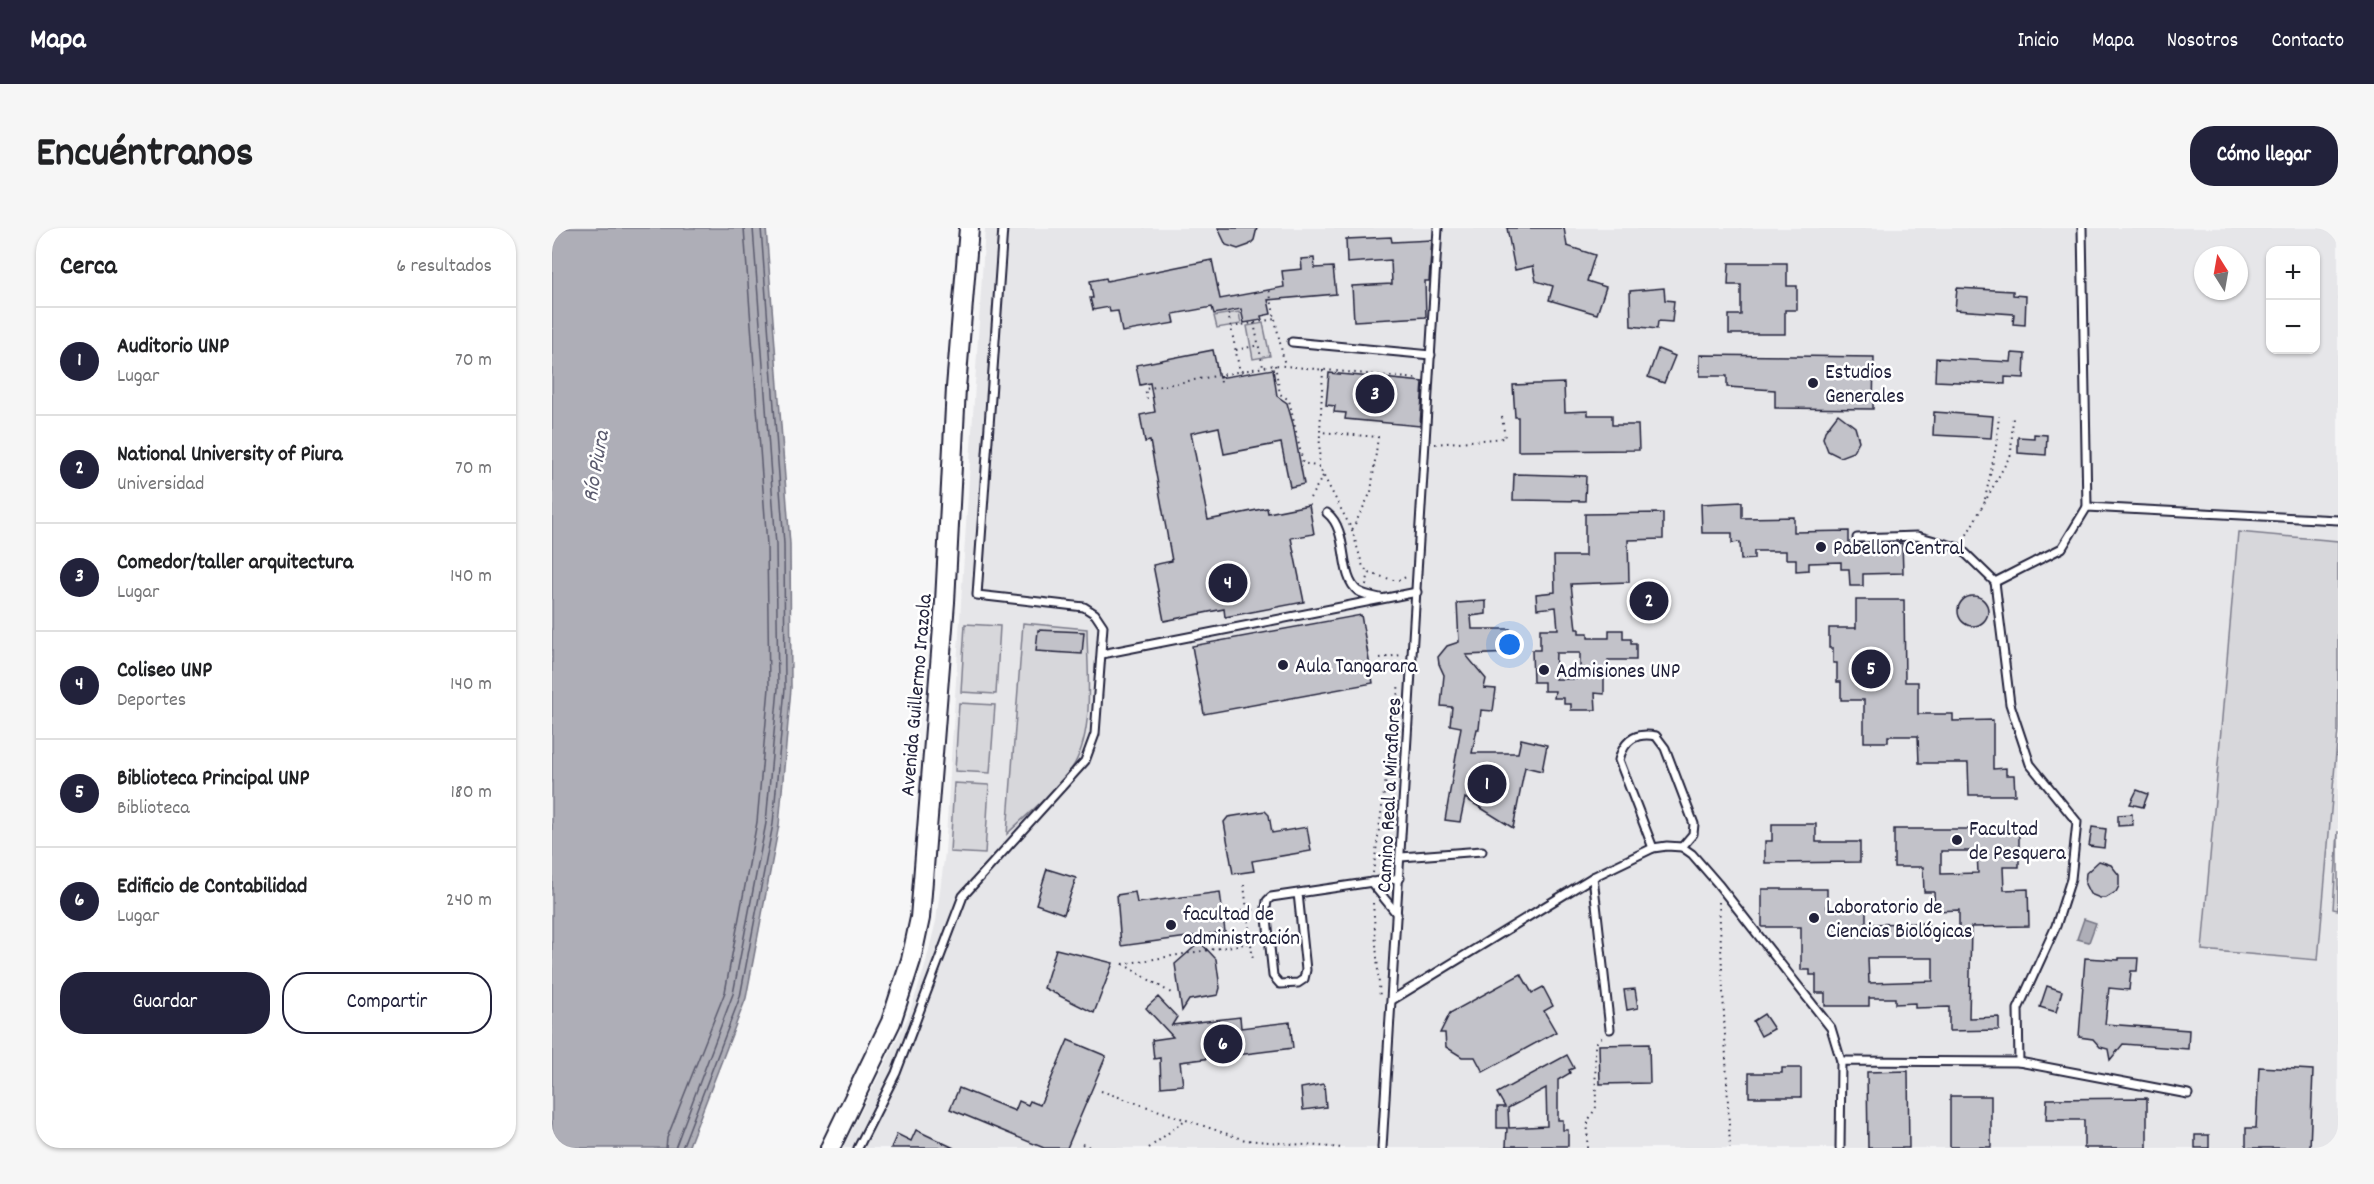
<!DOCTYPE html>
<html lang="es">
<meta charset="utf-8">
<style>
:root{--surface:#fff;--page:#f6f6f6;--text:#202124;--muted:#757577;--line:#e0e0e0;--accent:#22223b}
body{margin:0;font-family:Dekko,sans-serif;background:var(--page);color:var(--text)}
.controls{position:absolute;right:18px;top:18px;display:grid;overflow:hidden;border-radius:12px;box-shadow:0 2px 4px #0004}
.controls button{width:54px;height:54px;display:grid;place-items:center;padding:0;border:0;border-bottom:2px solid var(--line);background:var(--surface);color:var(--text);font:30px sans-serif}
.compass{position:absolute;left:1642px;top:18px;width:54px;height:54px;border-radius:50%;background:var(--surface);box-shadow:0 2px 4px #0004;rotate:349deg}
.you{position:absolute;left:958px;top:417px;width:21px;height:21px;margin:-15px;border:4px solid #fff;border-radius:50%;background:#1a73e8;box-shadow:0 0 0 9px #1a73e833}
.badge{display:grid;place-items:center;width:39px;height:39px;border-radius:50%;background:var(--accent);color:#fff;font-size:20px;font-weight:700}
.pin{position:absolute;translate:-50% -50%;border:3px solid #fff;box-shadow:0 2px 6px #0006}
.list{margin:0;padding:0;list-style:none}
h2{display:flex;justify-content:space-between;align-items:center;height:78px;margin:0;padding:0 24px;font-size:26px}
h2 small{font-size:20px;font-weight:400;color:var(--muted)}
.list li{display:grid;grid-template-columns:39px 1fr auto;gap:18px;align-items:center;box-sizing:border-box;height:108px;padding:0 24px;border-top:2px solid var(--line)}
.list b{display:block;font-size:22px;white-space:nowrap}
.list p{margin:0;font-size:20px;white-space:nowrap;color:var(--muted)}
.list em{font-size:20px;font-style:normal;color:var(--muted)}
.actions{display:flex;gap:12px;padding:18px 24px}
.actions a{flex:1;padding:14px 0;border:2px solid var(--accent);border-radius:24px;text-align:center;font-size:21px;color:var(--accent)}
.actions .main{background:var(--accent);color:#fff}
.map{position:relative;flex:none;width:1786px;height:920px;overflow:hidden;border-radius:24px}
header{display:flex;align-items:center;gap:36px;box-sizing:border-box;height:84px;padding:0 30px;background:var(--accent);color:#fff}
header strong{font-size:28px}
nav{display:flex;gap:33px;margin-inline-start:auto;font-size:21px}
.intro{display:flex;align-items:center;justify-content:space-between;box-sizing:border-box;height:144px;padding:0 36px}
h1{margin:0;font-size:42px}
.button{padding:15px 27px;border-radius:24px;background:var(--accent);color:#fff;font-size:21px;font-weight:700}
main{display:flex;gap:36px;padding:0 36px}
aside{flex:1;background:var(--surface);border-radius:24px;box-shadow:0 2px 4px #0004}
.map>svg:first-child{display:block}
.built{fill:#e6e6e9;fill-rule:evenodd}
.green{fill:#d7d7db;stroke:#7c7c8b;stroke-width:1.5}
.water{fill:#aeaeb7;stroke:#767685;stroke-width:1.5}
.lines{fill:none;stroke-linecap:round;stroke-linejoin:round}
.shore{stroke:#5a5a6d;stroke-width:1.5}
.building{fill:#c2c2c9;stroke:#22223b;stroke-width:1.5;fill-rule:evenodd}
.service-casing{stroke:#22223b;stroke-width:11}
.secondary-casing{stroke:#22223b;stroke-width:22}
.path{stroke:#22223b;stroke-width:2;stroke-dasharray:1.5 4.5;stroke-linecap:butt}
.service{stroke:#fff;stroke-width:7}
.secondary{stroke:#fff;stroke-width:18}
.poi-dot{fill:#22223b;stroke:#fff;stroke-width:2}
.labels{text-anchor:middle;stroke-width:5;stroke-linejoin:round;paint-order:stroke}
.poi-label{font-size:21px;fill:#22223b;stroke:#fff;text-anchor:start}
.street-label{font-size:21px;fill:#22223b;stroke:#fff}
.water-label{font-size:22px;font-style:italic;fill:#5a5a6d;stroke:#fff}
</style>
<header>
<strong>Mapa</strong>
<nav><a>Inicio</a><a>Mapa</a><a>Nosotros</a><a>Contacto</a></nav>
</header>
<div class="intro"><h1>Encuéntranos</h1><a class="button">Cómo llegar</a></div>
<main>
<aside>
<h2>Cerca<small>6 resultados</small></h2>
<ul class="list">
<li><span class="badge">1</span><div><b>Auditorio UNP</b><p>Lugar</p></div><em>70 m</em></li>
<li><span class="badge">2</span><div><b>National University of Piura</b><p>Universidad</p></div><em>70 m</em></li>
<li><span class="badge">3</span><div><b>Comedor/taller arquitectura</b><p>Lugar</p></div><em>140 m</em></li>
<li><span class="badge">4</span><div><b>Coliseo UNP</b><p>Deportes</p></div><em>140 m</em></li>
<li><span class="badge">5</span><div><b>Biblioteca Principal UNP</b><p>Biblioteca</p></div><em>180 m</em></li>
<li><span class="badge">6</span><div><b>Edificio de Contabilidad</b><p>Lugar</p></div><em>240 m</em></li>
</ul>
<div class="actions"><a class="main">Guardar</a><a>Compartir</a></div>
</aside>
<div class="map">
<svg width="1786" height="920" viewBox="0 0 1786 920">
<rect width="100%" height="100%" fill="#f6f6f7"/>
<filter id="ink" filterUnits="userSpaceOnUse"><feTurbulence type="fractalNoise" baseFrequency=".0167" numOctaves="2"/><feDisplacementMap in="SourceGraphic" scale="12" xChannelSelector="R" yChannelSelector="G"/><feConvolveMatrix kernelMatrix="1 2 1 2 8 2 1 2 1" color-interpolation-filters="sRGB"/></filter>
<g filter="url(#ink)">
<path class="built" d="M433 0H1786V920H291L356 789 372 742 384 693 393 624ZM1718 22H1764V122H1718ZM1651 27H1687V63H1651Z"/>
<g class="green">
<polygon points="687,84 689,96 665,100 662,88"/>
<polygon points="711,95 718,128 701,131 695,98"/>
<polygon points="1686,304 1786,313 1786,502 1766,732 1650,722"/>
<path d="M471 395 535 401C535 442 543 498 523 535 509 560 476 585 455 606Z"/>
<polygon points="413,396 448,398 444,466 409,464"/>
<polygon points="407,475 443,477 438,545 403,543"/>
<polygon points="402,555 437,557 433,626 398,624"/>
<polygon points="1786,603 1786,682 1781,681"/>
</g>
<g class="water">
<polygon points="0,0 214,0 238,316 239,460 227,597 194,770 136,920 0,920"/>
<polygon points="1532,691 1544,695 1537,714 1525,711"/>
</g>
<g class="lines">
<g class="shore">
<polyline points="114,920 115,910 173,764 205,594 217,460 215,317 192,0"/>
<polyline points="123,920 181,766 214,595 226,460 224,317 201,0"/>
<polyline points="130,920 188,769 221,596 233,460 232,316 209,0"/>
</g>
</g>
<g class="building">
<polygon points="666,0 705,0 702,12 697,17 686,21 674,17"/>
<polygon points="955,0 1012,0 1015,18 1043,27 1035,53 1054,59 1045,86 997,72 1001,58 984,53 981,38 963,42"/>
<polygon points="839,9 840,14 880,12 877,53 873,53 874,89 802,93 800,58 840,56 839,32 795,35 794,11"/>
<polygon points="762,30 763,40 781,39 784,66 716,72 719,86 709,88 710,92 692,95 689,81 662,86 660,79 621,86 623,95 570,104 566,83 558,84 557,79 541,82 538,70 541,70 538,53 554,50 555,53 660,32 668,71 732,59 730,43 750,41 749,31"/>
<polygon points="1177,35 1235,35 1235,58 1245,58 1245,82 1233,82 1233,106 1177,106 1177,87 1189,87 1189,57 1176,57"/>
<polygon points="1112,60 1113,72 1122,73 1120,94 1106,93 1105,101 1079,98 1078,63"/>
<polygon points="1405,60 1461,63 1461,67 1474,68 1473,97 1461,96 1462,86 1403,82"/>
<polygon points="1106,121 1123,128 1112,155 1096,149"/>
<polygon points="661,122 667,150 721,141 725,168 735,175 741,196 752,256 738,259 729,215 672,226 667,199 639,205 656,292 715,280 716,285 757,277 762,306 739,310 752,374 673,389 672,381 612,393 601,337 620,333 598,213 593,214 588,187 603,184 598,155 588,157 584,137"/>
<polygon points="1460,125 1473,126 1472,150 1453,149 1453,156 1383,153 1384,130 1459,134"/>
<polygon points="1148,127 1322,129 1321,181 1223,180 1223,162 1175,159 1175,148 1148,148"/>
<polygon points="777,145 871,154 868,198 793,191 794,185 782,184 783,178 774,177"/>
<polygon points="1012,155 1013,184 1036,183 1036,187 1060,187 1060,197 1086,197 1087,222 966,223 966,189 963,189 961,157"/>
<polygon points="1382,184 1441,188 1439,210 1381,207"/>
<polygon points="1286,186 1303,199 1307,213 1301,224 1288,229 1276,223 1271,210 1273,203"/>
<polygon points="1482,206 1495,207 1494,227 1466,225 1466,209 1482,210"/>
<polygon points="962,246 1034,248 1033,273 961,272"/>
<polygon points="1190,274 1190,290 1242,289 1242,304 1297,303 1297,316 1350,315 1351,345 1311,346 1311,358 1298,358 1297,341 1289,341 1289,334 1257,335 1257,342 1244,343 1244,331 1234,331 1234,323 1202,323 1202,331 1189,332 1188,314 1180,315 1180,305 1150,305 1149,276"/>
<path d="M1111 285V311L1076 312 1077 354 1019 356 1024 401H1027V405H1036V410H1057V402H1071V411H1079V416H1084V432H1056L1055 449H1052V466L1043 465 1044 482H1019V476H1012V470H1002L1003 463H992V454H981L980 422H988V401H1006L1004 379 985 381 984 366 1003 364 1002 328H1033V286ZM1004 425H1028V451H1003Z"/>
<circle cx="1421" cy="383" r="15"/>
<polygon points="1304,372 1352,372 1353,454 1366,454 1366,486 1401,486 1401,493 1441,492 1441,541 1454,540 1454,547 1462,547 1463,567 1417,567 1416,535 1367,535 1366,508 1336,508 1336,514 1312,514 1312,472 1289,472 1289,454 1285,454 1285,435 1281,435 1281,420 1277,420 1277,400 1304,400"/>
<polygon points="934,373 934,386 919,388 920,401 958,401 959,425 914,427 934,451 932,460 944,461 941,483 929,482 927,501 925,501 920,525 966,525 969,511 995,517 990,543 973,539 961,600 913,570 908,594 893,592 909,499 898,497 900,479 889,478 892,447 887,436 886,429 895,418 907,414 905,375"/>
<polygon points="809,387 821,455 652,486 640,418"/>
<polygon points="486,402 532,404 530,426 484,423"/>
<polygon points="1585,562 1596,566 1591,579 1578,576"/>
<polygon points="713,583 717,587 720,605 755,599 759,623 700,633 702,643 681,646 672,594 676,589"/>
<polygon points="1580,586 1581,597 1566,598 1566,587"/>
<polygon points="1220,596 1264,596 1264,614 1308,614 1308,634 1213,635 1213,613 1220,613"/>
<polygon points="1540,599 1554,601 1552,620 1537,618"/>
<path d="M1342 601H1467V639H1451L1452 662 1476 661 1477 698 1419 699 1417 790 1447 789V802L1397 803V779L1363 780V775L1343 776V770H1317V778H1273V765H1264V747H1258V742H1249V699H1210V661H1275V681H1314V696L1376 695V704H1407V682L1383 683 1382 664H1372L1371 639H1342ZM1389 623H1425L1426 645 1389 646ZM1316 730H1381V753L1317 755Z"/>
<polygon points="1547,633 1559,637 1567,647 1567,658 1564,664 1554,670 1548,670 1538,666 1533,656 1534,645"/>
<polygon points="495,641 524,650 512,686 484,676"/>
<polygon points="583,664 585,675 668,664 673,704 569,718 565,667"/>
<polygon points="648,714 664,731 668,760 666,767 637,772 630,783 623,736"/>
<polygon points="504,721 561,735 542,785 492,760"/>
<polygon points="1533,730 1567,732 1567,730 1586,730 1585,743 1579,743 1577,762 1557,760 1553,796 1637,802 1636,821 1571,816 1558,832 1556,821 1548,819 1541,811 1527,809"/>
<polygon points="969,746 980,765 991,759 1001,778 992,783 1004,804 931,844 923,829 910,829 894,819 893,805 888,805 898,785"/>
<polygon points="1495,758 1510,763 1504,784 1488,779"/>
<polygon points="1083,761 1086,780 1075,782 1072,762"/>
<polygon points="606,769 625,789 620,797 688,789 689,800 738,794 741,820 628,834 631,857 609,859 608,830 602,831 600,812 621,809 594,780"/>
<polygon points="1212,786 1222,801 1209,808 1201,793"/>
<polygon points="516,812 554,828 515,920 492,920 398,881 407,860 463,883 467,873 476,877 478,873 488,877"/>
<polygon points="1097,816 1098,855 1048,856 1047,817"/>
<path d="M1015 827 1022 840 1017 842 1018 845 1006 852V892H1011V902H1016V918H954L955 900H945V879H953L945 865ZM994 860 995 898 957 900 956 880Z"/>
<polygon points="1707,839 1761,842 1758,920 1694,920 1694,900 1704,900"/>
<polygon points="1230,840 1249,840 1249,869 1197,869 1197,845 1230,845"/>
<polygon points="1356,843 1357,920 1316,920 1315,844"/>
<polygon points="772,856 774,879 751,882 749,860"/>
<rect x="1398" y="868" width="41" height="51"/>
<polygon points="1595,870 1595,920 1532,920 1532,892 1494,892 1495,871"/>
<polygon points="364,902 402,920 339,920 345,906 359,913"/>
<rect x="1643" y="907" width="14" height="13"/>
</g>
<g class="lines">
<defs>
<g id="service">
<polyline points="1530,0 1535,279"/>
<polyline points="740,114 879,127"/>
<path d="M775 285C798 303 786 348 806 363 812 367 820 368 828 370"/>
<polyline points="1305,310 1365,308 1408,320 1443,354 1510,320 1535,279 1786,292"/>
<polyline points="1443,354 1458,476 1478,536 1525,594 1519,651 1504,698 1466,781 1467,834"/>
<polyline points="550,426 865,364"/>
<path d="M1101 620 1067 532C1072 512 1084 504 1104 508L1113 520 1142 596 1141 606 1130 619"/>
<polyline points="849,629 930,623"/>
<polyline points="1041,649 1058,801"/>
<polyline points="819,654 845,686"/>
<polyline points="746,665 754,742 752,751 746,755 728,756 721,748 714,680 715,673 719,669 848,650"/>
<polyline points="840,772 1041,649 1101,620 1115,618 1130,619 1140,626 1166,656 1279,800 1289,833"/>
<polyline points="306,920 344,845 411,668 533,533 543,506 551,398 543,386 532,379 425,367 451,0"/>
<polyline points="830,920 886,0"/>
<polyline points="1288,920 1289,833 1467,834 1636,866"/>
</g>
<polyline id="secondary" points="278,920 339,794 359,732 368,690 393,374 404,160 417,0"/>
</defs>
<use href="#service" class="service-casing"/>
<use href="#secondary" class="secondary-casing"/>
<g class="path">
<polyline points="676,85 688,144"/>
<polyline points="723,91 733,138"/>
<polyline points="702,95 711,139"/>
<polyline points="679,99 723,91 717,61"/>
<polyline points="684,122 707,117"/>
<polyline points="723,137 728,166 737,172 751,235 767,239 800,302 811,339 817,345 845,353 854,349"/>
<polyline points="771,142 768,204 826,209 819,264 800,302"/>
<polyline points="668,147 669,155"/>
<polyline points="595,171 593,161 723,137 866,151"/>
<polyline points="883,216 953,210 950,189"/>
<polyline points="767,239 768,204"/>
<polyline points="758,270 771,248"/>
<polyline points="1433,271 1444,219 1447,188"/>
<polyline points="1412,312 1459,226 1461,188"/>
<polyline points="814,357 817,345"/>
<polyline points="828,430 849,427"/>
<polyline points="821,645 847,455"/>
<polyline points="692,657 701,733"/>
<polyline points="1167,674 1178,920"/>
<polyline points="821,675 828,770"/>
<polyline points="677,685 705,681"/>
<polyline points="571,736 699,715"/>
<polyline points="571,736 619,765"/>
<polyline points="549,863 693,912 790,920"/>
<polyline points="530,916 540,920"/>
<polyline points="597,920 633,892"/>
<polyline points="1035,920 1036,893 1044,879 1043,816 1052,807"/>
</g>
<use href="#service" class="service"/>
<use href="#secondary" class="secondary"/>
</g>
</g>
<g class="poi-dot">
<circle cx="1261" cy="155" r="6"/>
<circle cx="1269" cy="319" r="6"/>
<circle cx="731" cy="437" r="6"/>
<circle cx="992" cy="442" r="6"/>
<circle cx="1405" cy="612" r="6"/>
<circle cx="1262" cy="690" r="6"/>
<circle cx="619" cy="697" r="6"/>
</g>
<g class="labels">
<g class="poi-label">
<text x="1273" y="150">Estudios<tspan x="1273" dy="24">Generales</tspan></text>
<text x="1281" y="326">Pabellon Central</text>
<text x="743" y="444">Aula Tangarara</text>
<text x="1004" y="449">Admisiones UNP</text>
<text x="1417" y="607">Facultad<tspan x="1417" dy="24">de Pesquera</tspan></text>
<text x="1274" y="685">Laboratorio de<tspan x="1274" dy="24">Ciencias Biológicas</tspan></text>
<text x="631" y="692">facultad de<tspan x="631" dy="24">administración</tspan></text>
</g>
<g class="street-label">
<text transform="translate(363 467) rotate(-85)" y="7">Avenida Guillermo Irazola</text>
<text transform="translate(836 567) rotate(-87)" y="7">Camino Real a Miraflores</text>
</g>
<g class="water-label">
<text transform="translate(42 238) rotate(-80)" y="8">Río Piura</text>
</g>
</g>
</svg>
<div class="controls">
<button>+</button>
<button>−</button>
</div>
<svg class="compass" viewBox="-18 -18 36 36"><path d="M0-13l5 13h-10z" fill="#e53935"/><path d="M0 13l5-13h-10z" fill="#757577"/></svg>
<div class="you"></div>
<div class="pin badge" style="left:935px;top:556px">1</div>
<div class="pin badge" style="left:1097px;top:373px">2</div>
<div class="pin badge" style="left:823px;top:166px">3</div>
<div class="pin badge" style="left:676px;top:355px">4</div>
<div class="pin badge" style="left:1319px;top:441px">5</div>
<div class="pin badge" style="left:671px;top:816px">6</div>
</div>
</main>
